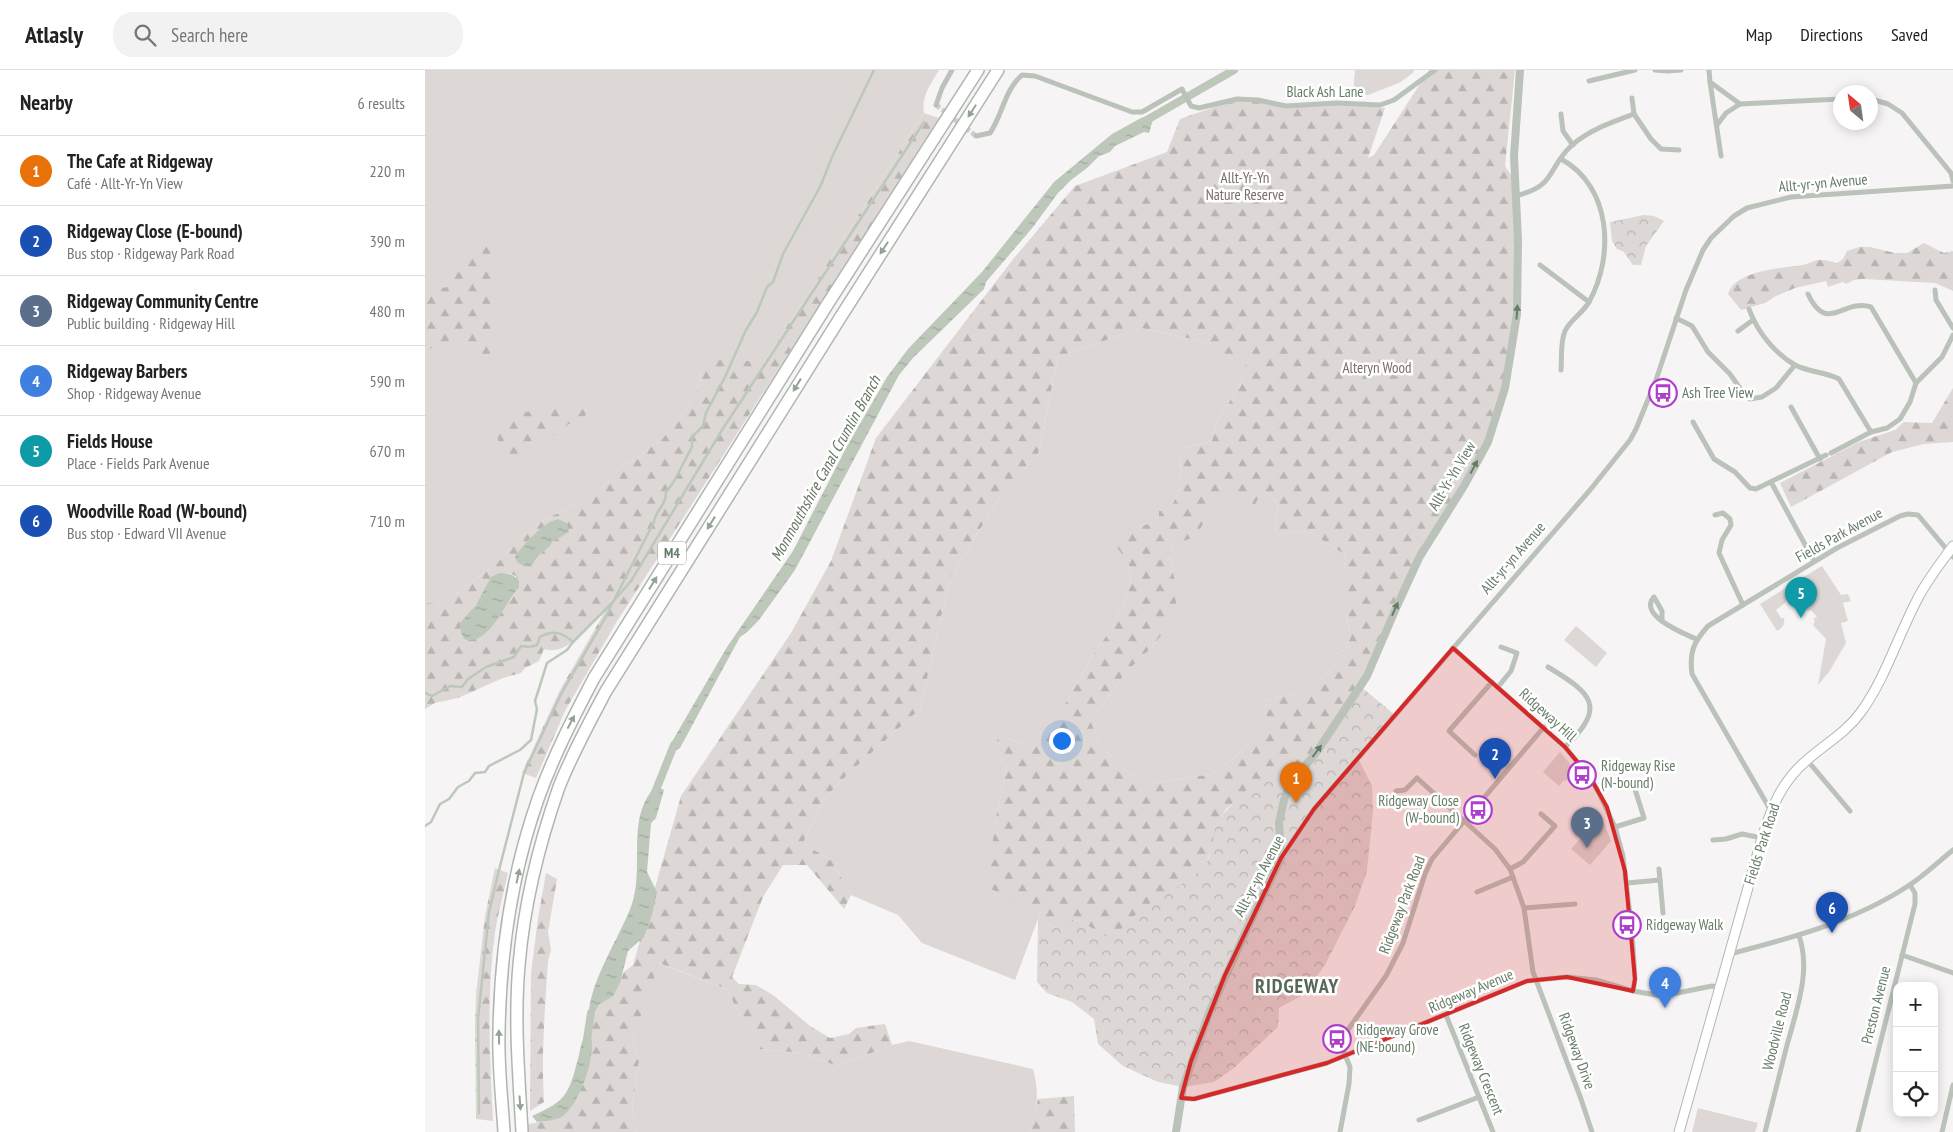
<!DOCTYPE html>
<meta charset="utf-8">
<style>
:root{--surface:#fff;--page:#f2f2f2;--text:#222;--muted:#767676;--line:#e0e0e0;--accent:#1a73e8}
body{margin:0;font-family:"PT Sans Narrow",sans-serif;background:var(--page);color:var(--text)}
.controls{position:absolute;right:15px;bottom:15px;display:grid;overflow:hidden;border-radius:10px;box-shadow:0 2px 12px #0003}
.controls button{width:45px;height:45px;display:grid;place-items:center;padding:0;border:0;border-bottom:1px solid var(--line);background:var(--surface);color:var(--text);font:25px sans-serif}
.compass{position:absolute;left:1408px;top:15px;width:45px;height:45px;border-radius:50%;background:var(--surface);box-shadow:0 2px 12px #0003;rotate:331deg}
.you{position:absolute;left:636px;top:670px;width:18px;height:18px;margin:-12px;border:4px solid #fff;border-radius:50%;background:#1a73e8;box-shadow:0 0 0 8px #1a73e833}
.badge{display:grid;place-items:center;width:32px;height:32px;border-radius:50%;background:var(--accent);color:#fff;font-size:16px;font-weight:700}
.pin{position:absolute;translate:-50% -41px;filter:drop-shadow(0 1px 2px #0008)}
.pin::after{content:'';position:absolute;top:26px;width:18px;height:15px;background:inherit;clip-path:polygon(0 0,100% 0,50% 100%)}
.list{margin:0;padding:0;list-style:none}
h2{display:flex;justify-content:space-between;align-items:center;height:65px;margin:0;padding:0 20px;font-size:21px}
h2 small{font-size:16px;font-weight:400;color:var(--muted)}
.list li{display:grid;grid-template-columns:32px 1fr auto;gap:15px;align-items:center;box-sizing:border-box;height:70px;padding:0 20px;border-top:1px solid var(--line)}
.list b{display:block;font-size:19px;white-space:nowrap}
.list p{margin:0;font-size:16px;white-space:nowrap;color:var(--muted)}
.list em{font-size:16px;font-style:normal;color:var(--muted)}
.icon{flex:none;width:28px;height:28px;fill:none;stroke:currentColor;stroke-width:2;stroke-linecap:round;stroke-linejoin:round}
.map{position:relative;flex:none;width:1528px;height:1062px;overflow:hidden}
header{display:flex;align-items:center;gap:30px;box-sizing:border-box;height:70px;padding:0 25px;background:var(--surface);border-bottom:1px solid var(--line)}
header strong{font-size:24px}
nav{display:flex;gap:28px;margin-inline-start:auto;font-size:18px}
.search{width:350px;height:45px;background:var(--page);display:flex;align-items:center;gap:12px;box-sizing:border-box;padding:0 18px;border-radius:20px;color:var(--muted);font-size:19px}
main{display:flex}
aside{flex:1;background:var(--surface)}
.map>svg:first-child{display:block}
.green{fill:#ddd8d6}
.forest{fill:url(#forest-firs);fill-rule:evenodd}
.park{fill:url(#park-crowns)}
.water{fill:url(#water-ripples)}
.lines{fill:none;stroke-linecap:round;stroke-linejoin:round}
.stream{stroke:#bdc7ba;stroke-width:2.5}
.canal{stroke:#bdc7ba;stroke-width:8}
.minor-tunnel{stroke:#ccd0cb;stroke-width:5;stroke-dasharray:5 2.5;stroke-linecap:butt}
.secondary-casing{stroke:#afb9af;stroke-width:11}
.motorway-casing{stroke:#afb6af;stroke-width:14}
.minor{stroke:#bac2ba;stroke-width:5}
.tertiary{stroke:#bac2ba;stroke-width:8}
.secondary{stroke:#fff;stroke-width:9}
.motorway{stroke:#fff;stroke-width:11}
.oneway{fill:#94a394}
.oneway2{fill:#667c66}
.marked{fill:#d62828;fill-opacity:0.2;stroke:#d62828;stroke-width:4;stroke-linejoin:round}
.labels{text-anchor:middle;stroke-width:5;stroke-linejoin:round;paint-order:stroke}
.shield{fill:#fff;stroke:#94a394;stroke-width:1}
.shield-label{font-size:14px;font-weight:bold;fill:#667c66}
.street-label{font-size:15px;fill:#667c66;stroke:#fff}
.park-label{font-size:15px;fill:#7a6e68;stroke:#fff}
.poi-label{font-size:15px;fill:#667c66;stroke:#fff;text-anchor:start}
.water-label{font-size:16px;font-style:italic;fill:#647760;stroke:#fff}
.district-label{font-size:20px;font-weight:bold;letter-spacing:1px;fill:#576857;stroke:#fff}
</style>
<header>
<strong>Atlasly</strong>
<div class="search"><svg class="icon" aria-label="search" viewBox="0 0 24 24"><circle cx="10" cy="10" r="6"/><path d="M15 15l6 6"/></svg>Search here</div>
<nav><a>Map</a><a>Directions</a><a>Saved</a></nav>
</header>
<main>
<aside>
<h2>Nearby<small>6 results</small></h2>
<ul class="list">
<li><span class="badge" style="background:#e8710a">1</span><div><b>The Cafe at Ridgeway</b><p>Café · Allt-Yr-Yn View</p></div><em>220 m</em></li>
<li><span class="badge" style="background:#1a4fb4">2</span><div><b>Ridgeway Close (E-bound)</b><p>Bus stop · Ridgeway Park Road</p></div><em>390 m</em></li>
<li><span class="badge" style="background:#5c6f8a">3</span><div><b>Ridgeway Community Centre</b><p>Public building · Ridgeway Hill</p></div><em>480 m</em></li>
<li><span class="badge" style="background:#3f7fe0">4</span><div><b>Ridgeway Barbers</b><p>Shop · Ridgeway Avenue</p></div><em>590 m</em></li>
<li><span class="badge" style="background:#0f9aa8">5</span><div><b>Fields House</b><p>Place · Fields Park Avenue</p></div><em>670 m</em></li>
<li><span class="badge" style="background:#1a4fb4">6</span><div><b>Woodville Road (W-bound)</b><p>Bus stop · Edward VII Avenue</p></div><em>710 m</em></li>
</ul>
</aside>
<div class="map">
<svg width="1528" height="1062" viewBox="0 0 1528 1062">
<defs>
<pattern id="forest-firs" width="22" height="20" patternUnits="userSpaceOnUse" patternTransform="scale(1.25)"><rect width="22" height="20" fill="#ddd8d6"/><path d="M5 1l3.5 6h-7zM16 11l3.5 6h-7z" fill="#b7b4b1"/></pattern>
<pattern id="park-crowns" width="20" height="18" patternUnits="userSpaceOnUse" patternTransform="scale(1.25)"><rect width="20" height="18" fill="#ddd8d6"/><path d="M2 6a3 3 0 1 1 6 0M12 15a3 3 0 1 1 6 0" fill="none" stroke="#b7b4b1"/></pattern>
<pattern id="water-ripples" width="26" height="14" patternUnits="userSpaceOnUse" patternTransform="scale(1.25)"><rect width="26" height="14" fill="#bdc7ba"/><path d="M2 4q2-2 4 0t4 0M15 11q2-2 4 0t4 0" fill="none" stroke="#9da79b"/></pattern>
</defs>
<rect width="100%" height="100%" fill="#f7f4f6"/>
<g class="green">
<path d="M0 0H514C506 14 496 26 499 43L339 292 276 303 273 316 262 340 251 351 235 372 223 378 215 387 200 394 178 417 138 441 122 448 99 464 72 493 29 526 10 534 0 532Z"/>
<polygon points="930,0 989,0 988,3 974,13 943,25 928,23"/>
<polygon points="716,258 785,273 806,289 824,283 817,311 791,354 787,371 755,379 756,418 744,441 735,451 710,458 704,495 706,511 702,526 687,558 668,585 640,634 608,679 576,665 570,682 582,697 572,742 568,773 616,841 590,910 497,873 473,845 426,825 407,791 378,773 398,730 424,703 495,639 525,508 581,417 613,385 633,287"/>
<polygon points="802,416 826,444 837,420 853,432 850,464 883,461 919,484 921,498 921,545 926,567 910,597 881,620 840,631 842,651 827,669 810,687 787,704 729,713 705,705 675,676 666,652 701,602 726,578 738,563 750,510 744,487 748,473 780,451 792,426"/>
<polygon points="1397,496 1416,525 1423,524 1426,531 1418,533 1423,551 1416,553 1421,573 1404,602 1393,615 1401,569 1388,555 1390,551 1388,549 1392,547 1386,540 1383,541 1380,538 1381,534 1376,527 1372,511"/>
<path d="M1362 517 1361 532 1351 540 1356 548H1359C1360 555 1358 557 1352 561L1335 534Z"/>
<polygon points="1151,556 1182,583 1171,597 1139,570"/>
<polygon points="1135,682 1151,701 1144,710 1138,711 1134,716 1118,702"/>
<polygon points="1176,745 1186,771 1165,795 1146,779"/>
<path d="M233 893 302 919 315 946 330 959 335 979 377 983 412 996 467 975 484 971 608 999C615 1026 612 1035 605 1062H211L207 1038 214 991 207 971Z"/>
<polygon points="1273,1038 1333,1053 1330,1062 1267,1062"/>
</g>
<g class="forest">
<path d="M1004 0H1090L1080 96 1088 108 1092 244 1080 318 1063 372 994 488 942 606 865 715 831 714 801 739 792 754 789 773 780 796 757 815 708 847 695 862 684 869 655 851 643 849 630 858 613 850 616 841 561 817 572 742 582 697 570 682 572 671 576 665 608 679 640 634 668 585 687 558 702 526 706 511 704 495 688 471 710 458 734 451V441H744L756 418 755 379 787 371 791 354 817 311 823 284 806 289 785 273 716 258 633 287 613 385 581 417 525 508 495 639 424 703 398 730 378 773 407 791 426 825 419 839 382 795H358L338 827 307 907 314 914 331 915 348 925 385 956 405 968 424 964 431 958 460 954 467 975 412 996 377 983 334 979 330 959 315 946 302 919 234 893 207 971 214 991 207 1038 211 1062H103V1054L133 1049 158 1015 166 987 165 957 170 943 174 935 188 926 199 902 208 895 256 726 366 563 406 491 451 368 589 188 650 116 742 82 755 49 812 29 861 36 912 33 960 38 943 88 949 85ZM802 417 826 444 837 420 853 432 850 464 883 461 919 484 921 498V545L926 567 910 597 881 620 840 631 842 651 827 669 810 687 787 704 729 713 705 705 675 676 666 652 701 602 726 578 738 563 751 535 750 510 744 487 748 473C753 472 759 471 764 469 779 462 788 429 802 417Z"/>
<path d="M499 43 514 48 191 553 140 641 111 708 97 703 135 620 182 538C165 552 145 587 119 579L114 591 100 598 96 603 78 608 33 628 10 633 0 639V532L10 534 29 526 72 493 99 464 122 448 138 441 178 417 200 394 215 387 223 378 235 372 251 351 262 340 273 316 276 303 273 288 339 292ZM133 449 139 465C130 467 115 483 110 492L92 483 111 462 128 451ZM74 503H83L91 506 94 518 67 555 47 540Z"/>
<path d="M1499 173 1519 183 1528 181V221L1510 213 1439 209 1429 210 1421 214 1418 212 1403 217 1401 211 1370 218 1351 226 1340 233 1316 240 1303 224C1310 200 1357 198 1378 195 1384 194 1391 189 1397 190 1402 190 1407 192 1412 193L1418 189 1422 181 1434 177H1445L1470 183H1482Z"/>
<path d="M66 175 65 287H58L46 272C24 269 18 271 0 282V230L12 219 27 216 24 195 45 178Z"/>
<polygon points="1528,318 1528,372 1499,374 1467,382 1366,437 1355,413 1434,372 1470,360 1479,352 1507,353"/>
<path d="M141 337C148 340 157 337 163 340V344L144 354 122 371 104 378 86 389 75 384 71 357 77 347 84 344Z"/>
<path d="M70 798 83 803C79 822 73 843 70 863 61 925 65 988 68 1051L51 1049 50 955 51 925 60 846Z"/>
<path d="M121 803 132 809 123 862 126 880 123 891C120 938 116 985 119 1032L105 1041 106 904 113 848Z"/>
<polygon points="649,1026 650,1062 605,1062 613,1029"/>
</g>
<g class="park">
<polygon points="1219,145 1229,146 1239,151 1221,176 1216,195 1208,195 1199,182 1192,179 1187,171 1185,152"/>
<path d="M935 616 970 645 933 688 947 716 948 741 942 801 930 836 900 895 878 925 854 938 853 957 810 997 789 1012 758 1017 733 1012 698 996 673 974 669 949 647 932 622 923 612 912 613 850 630 858 643 849 655 851 684 868C697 861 699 855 709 846 730 827 757 818 778 797 789 786 786 768 792 754 795 745 823 717 832 713 842 710 855 713 865 715Z"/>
</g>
<g class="water">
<polygon points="729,46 724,63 719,62 690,76 685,82 674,86 662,98 646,110 633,123 608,157 561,212 559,219 488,288 474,305 370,500 334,550 321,563 315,567 255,678 245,684 245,675 302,577 368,481 421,378 462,307 483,279 557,202 629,112 687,64 716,48"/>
<path d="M133 449 142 453 144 462 127 472 125 476 116 483 107 495 99 496 92 492 90 486C101 472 116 454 133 449Z"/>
<path d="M74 503C83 503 89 504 94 511V518C79 533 64 577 39 569L36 562 35 553 51 535 66 507Z"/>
<path d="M231 716 239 720 231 748 226 753 225 765 222 802 232 822 227 845 219 867 203 881 195 913 188 926 174 935 164 953C160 917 195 868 207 834 220 796 200 747 231 716Z"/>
<path d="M163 960C176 977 155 1034 138 1046 131 1051 121 1051 112 1052L107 1046C144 1030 144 1022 154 985 156 976 157 968 163 960Z"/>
</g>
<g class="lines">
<g class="stream">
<path d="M190 528 229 452C230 440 241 437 241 422L248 413 267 377V367L278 356 281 343 300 307 321 260 332 242 342 217 348 212 358 184 396 115 407 87 449 0"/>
<path d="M0 623 7 626 25 616 37 617 43 609 61 597 89 587 96 576 105 577 112 575 115 567C128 560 137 562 148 572L187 533"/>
<polyline points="0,756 6,752 15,734 24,729 33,717 44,711 50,703 60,702 64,696 95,680 106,670 112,639 110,631 122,593 142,580 148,572"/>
<polyline points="54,1043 53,949 64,842 74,800 99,703 136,624 183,543 187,533 206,511 297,360 499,52"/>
</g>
<g class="canal">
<polyline points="720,51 809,0"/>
<polyline points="229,725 249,675"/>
<polyline points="162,969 166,943"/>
</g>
<polyline class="minor-tunnel" points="511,35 551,66"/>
<defs>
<path id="secondary" d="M1254 1062 1337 768C1347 737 1356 712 1382 690 1400 674 1421 663 1436 642 1460 609 1473 566 1492 530 1502 510 1515 494 1528 476"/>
<g id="motorway">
<path d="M79 1062C77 1029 73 996 74 964 75 885 87 803 113 729 128 687 148 648 169 608L402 235 553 0"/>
<path d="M97 1062C94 1007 89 950 94 895 99 835 114 774 134 717 147 684 164 653 181 621L415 248 573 0"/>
</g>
</defs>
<use href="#secondary" class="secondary-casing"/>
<use href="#motorway" class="motorway-casing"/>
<g class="minor">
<polyline points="1230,0 1242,1 1256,0"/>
<polyline points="1284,0 1285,12 1315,34"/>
<polyline points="1164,11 1210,0"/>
<polyline points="1285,12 1296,86"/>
<polyline points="1207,28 1209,44"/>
<polyline points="1446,29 1463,34 1477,43 1526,103 1528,111"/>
<polyline points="511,35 517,18 527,0"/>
<polyline points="1136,44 1138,61 1148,75"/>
<polyline points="1292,55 1301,43 1315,34 1416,29"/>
<path d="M551 66 565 63C578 44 579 21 597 5L610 6 707 42H717L757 19 766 36 774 38 812 29 833 30 861 36 912 33 955 35 969 30 1010 0"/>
<path d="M1136 89C1186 116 1190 185 1164 232 1158 243 1146 249 1140 261 1135 273 1137 287 1136 300"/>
<path d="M1090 126C1132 116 1121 100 1146 76 1164 60 1187 52 1209 44L1226 69 1236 79 1254 80"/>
<polyline points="1115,195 1164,232"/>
<polyline points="1510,220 1511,230 1528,258"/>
<path d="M1383 224C1402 265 1418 228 1446 237L1491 313"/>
<path d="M1324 239C1332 261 1349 283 1370 295 1383 302 1401 302 1414 309L1446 362"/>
<polyline points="1251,248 1267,256 1283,282 1305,304 1321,327 1325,329 1337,327 1351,318 1370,295"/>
<polyline points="1313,261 1328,250"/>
<polyline points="1366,337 1395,389"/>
<polyline points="1268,352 1289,389 1310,402 1325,418 1331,419 1401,385"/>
<polyline points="1406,383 1446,362 1462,358 1475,349 1485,332 1491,313 1517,287 1528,265"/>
<polyline points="1346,412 1389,491"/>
<polyline points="1290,445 1298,443 1305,449 1306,455 1297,470 1294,483 1318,535"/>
<path d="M1237 550V541L1229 527C1212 545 1260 564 1271 569"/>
<polyline points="1028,578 1140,677 1165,707 1174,723 1190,757 1198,786 1207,862 1210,909 1208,921"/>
<path d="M1123 597C1166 623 1183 636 1140 677"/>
<polyline points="1073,617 1086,601 1092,583 1076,577"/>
<polyline points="1050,685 1024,661 1067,612"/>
<polyline points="1382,690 1425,741"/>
<polyline points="971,721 980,720 992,708 1070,779 1085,799 1099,838 1108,902 1156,1029 1167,1062"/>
<path d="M1346 741 1267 604C1264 581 1269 572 1283 556L1412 478 1475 446 1483 444 1493 445 1528 487"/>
<polyline points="1190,757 1219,748 1209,716"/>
<polyline points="1288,770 1301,769 1317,764 1337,768"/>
<polyline points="856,788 889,739 1165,420 1205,370 1211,359 1231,310 1261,220 1278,180 1286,168 1309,146 1322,138 1366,127 1528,116"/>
<polyline points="1085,799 1098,792 1130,756 1116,744"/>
<polyline points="1235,810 1238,843"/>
<polyline points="1202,813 1235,810 1234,799"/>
<polyline points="1052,822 1088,807"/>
<polyline points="1099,838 1150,834"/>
<path d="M1305 884C1367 868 1430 851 1483 816 1499 806 1513 792 1528 780"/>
<polyline points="1477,885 1528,903"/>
<polyline points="1021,945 1068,1062"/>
<polyline points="756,1028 769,1029 902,993 1102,911 1142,907 1171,910 1208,921 1237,926 1287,916 1295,918"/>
<polyline points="994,1050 1054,1027"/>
<polyline points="915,1062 924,1014 925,997 916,975 920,964 961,906 978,873 1000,804 1007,789 1119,657"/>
<path d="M1340 1062C1347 1034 1354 1007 1361 979 1370 944 1387 902 1374 866"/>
<polyline points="1433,1062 1490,834 1490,823 1485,815"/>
<polyline points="1517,1062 1528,1015"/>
</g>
<polyline class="tertiary" points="751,1062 758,1017 784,943 820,863 856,788 854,753 859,730 865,715 893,680 942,606 972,536 994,488 1039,416 1063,372 1080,318 1092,244 1093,171 1089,86 1095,0"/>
<use href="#secondary" class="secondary"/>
<use href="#motorway" class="motorway"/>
</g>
<defs><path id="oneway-solid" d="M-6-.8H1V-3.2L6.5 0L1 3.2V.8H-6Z" transform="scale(1.25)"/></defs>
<g class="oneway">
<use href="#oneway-solid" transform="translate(547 41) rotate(123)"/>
<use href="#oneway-solid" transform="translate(459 178) rotate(123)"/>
<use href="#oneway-solid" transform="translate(372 315) rotate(122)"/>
<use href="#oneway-solid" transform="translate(286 453) rotate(122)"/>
<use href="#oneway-solid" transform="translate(228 513) rotate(-58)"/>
<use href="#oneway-solid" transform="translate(146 652) rotate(-62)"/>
<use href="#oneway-solid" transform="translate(93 806) rotate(-78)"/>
<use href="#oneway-solid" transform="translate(74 967) rotate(-91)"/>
<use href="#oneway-solid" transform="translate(95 1033) rotate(86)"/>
</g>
<g class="oneway2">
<use href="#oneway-solid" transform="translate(1092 242) rotate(-86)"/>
<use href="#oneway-solid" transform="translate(1049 397) rotate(-62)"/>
<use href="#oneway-solid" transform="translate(970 539) rotate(-66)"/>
<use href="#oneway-solid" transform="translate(892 681) rotate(-53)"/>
</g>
<path class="marked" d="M1028 578 1140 677 1165 707 1182 737 1200 801 1210 909 1208 921 1142 907 1102 911 902 993 769 1029 756 1028 766 991 800 905 856 788 889 739Z"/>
<defs>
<symbol id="bus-ring" viewBox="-11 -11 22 22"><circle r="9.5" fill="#fff" stroke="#af3ecd" stroke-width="1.5"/><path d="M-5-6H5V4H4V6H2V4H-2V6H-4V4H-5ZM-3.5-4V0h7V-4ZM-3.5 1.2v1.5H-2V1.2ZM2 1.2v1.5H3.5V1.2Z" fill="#af3ecd"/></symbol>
</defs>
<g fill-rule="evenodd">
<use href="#bus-ring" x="1222" y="307" width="32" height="32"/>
<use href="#bus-ring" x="1141" y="689" width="32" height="32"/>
<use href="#bus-ring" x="1037" y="724" width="32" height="32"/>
<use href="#bus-ring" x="1186" y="839" width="32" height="32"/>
<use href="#bus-ring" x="896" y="953" width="32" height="32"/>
</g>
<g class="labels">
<rect class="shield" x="233" y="471.5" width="28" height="23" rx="4"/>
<g class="shield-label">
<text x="247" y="488">M4</text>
</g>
<g class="street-label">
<text x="900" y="27">Black Ash Lane</text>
<text transform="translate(1398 113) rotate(-5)" y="5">Allt-yr-yn Avenue</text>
<text transform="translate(1027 406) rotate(-59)" y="5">Allt-Yr-Yn View</text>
<text transform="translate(1414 465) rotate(-29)" y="5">Fields Park Avenue</text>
<text transform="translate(1088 488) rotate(-49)" y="5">Allt-yr-yn Avenue</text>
<text transform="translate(1123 645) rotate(42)" y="5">Ridgeway Hill</text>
<text transform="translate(1337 774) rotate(-72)" y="5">Fields Park Road</text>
<text transform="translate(834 806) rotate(-62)" y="5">Allt-yr-yn Avenue</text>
<text transform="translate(977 835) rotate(-69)" y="5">Ridgeway Park Road</text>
<text transform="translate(1046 921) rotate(-23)" y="5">Ridgeway Avenue</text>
<text transform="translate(1451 935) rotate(-76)" y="5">Preston Avenue</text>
<text transform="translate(1352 961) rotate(-76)" y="5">Woodville Road</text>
<text transform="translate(1152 981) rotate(70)" y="5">Ridgeway Drive</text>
<text transform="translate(1056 999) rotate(68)" y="5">Ridgeway Crescent</text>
</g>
<g class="park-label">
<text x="820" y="113">Allt-Yr-Yn<tspan x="820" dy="17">Nature Reserve</tspan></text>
<text x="952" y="303">Alteryn Wood</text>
</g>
<g class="poi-label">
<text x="1257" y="328">Ash Tree View</text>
<text x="1176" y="701">Ridgeway Rise<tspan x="1176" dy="17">(N-bound)</tspan></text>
<text x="1034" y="736" text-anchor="end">Ridgeway Close<tspan x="1034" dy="17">(W-bound)</tspan></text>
<text x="1221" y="860">Ridgeway Walk</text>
<text x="931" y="965">Ridgeway Grove<tspan x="931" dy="17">(NE-bound)</tspan></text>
</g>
<g class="water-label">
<text transform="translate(400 398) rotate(-61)" y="6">Monmouthshire Canal Crumlin Branch</text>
</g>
<g class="district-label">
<text x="872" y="923">RIDGEWAY</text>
</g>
</g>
</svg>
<div class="controls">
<button>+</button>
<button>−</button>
<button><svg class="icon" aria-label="locate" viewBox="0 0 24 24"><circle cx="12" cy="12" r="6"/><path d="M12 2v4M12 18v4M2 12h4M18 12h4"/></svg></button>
</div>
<svg class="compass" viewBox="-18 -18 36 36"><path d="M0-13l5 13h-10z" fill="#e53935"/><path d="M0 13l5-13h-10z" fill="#767676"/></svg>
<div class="you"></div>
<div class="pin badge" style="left:871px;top:733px;background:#e8710a">1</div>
<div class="pin badge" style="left:1070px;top:709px;background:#1a4fb4">2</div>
<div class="pin badge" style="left:1162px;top:778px;background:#5c6f8a">3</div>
<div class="pin badge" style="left:1240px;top:938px;background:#3f7fe0">4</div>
<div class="pin badge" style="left:1376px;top:548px;background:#0f9aa8">5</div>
<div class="pin badge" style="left:1407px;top:863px;background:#1a4fb4">6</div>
</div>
</main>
